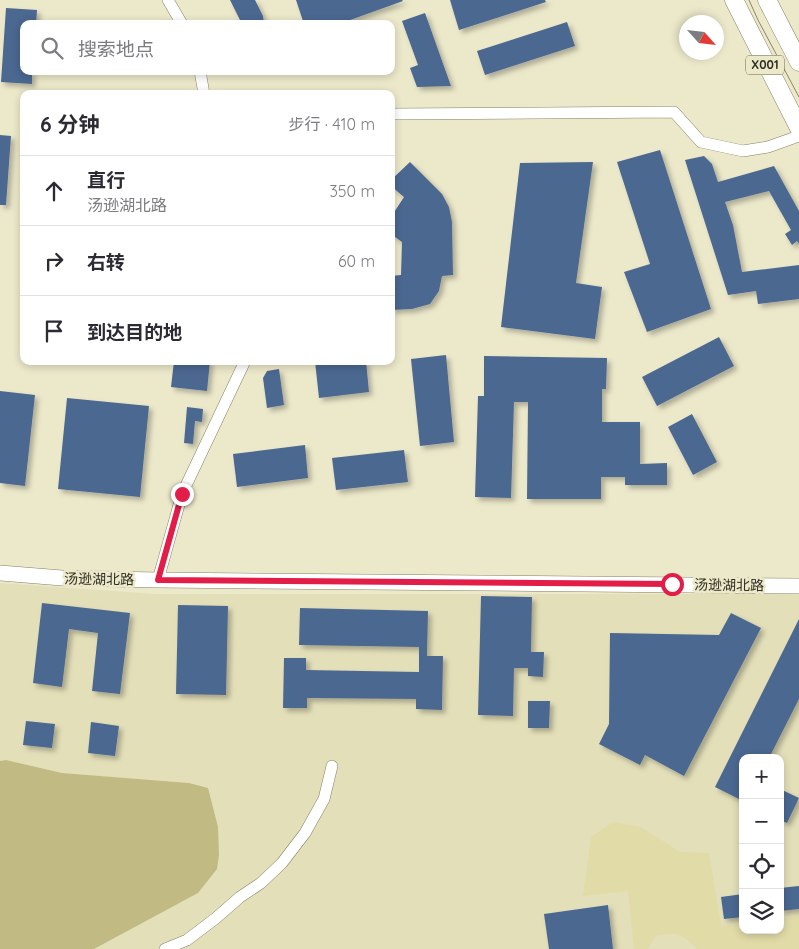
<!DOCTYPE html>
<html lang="zh">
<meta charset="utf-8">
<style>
:root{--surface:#fff;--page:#f2f2f3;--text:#2b2b33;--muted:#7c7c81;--line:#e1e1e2}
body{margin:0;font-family:Quicksand,"Noto Sans SC",sans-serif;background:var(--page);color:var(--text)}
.controls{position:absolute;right:15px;bottom:15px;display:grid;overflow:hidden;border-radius:10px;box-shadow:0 2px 8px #0003}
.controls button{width:45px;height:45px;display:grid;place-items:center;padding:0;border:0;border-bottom:1px solid var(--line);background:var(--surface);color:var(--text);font:25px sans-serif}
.compass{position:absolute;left:679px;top:15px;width:45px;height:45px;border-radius:50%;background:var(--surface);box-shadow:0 2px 8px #0003;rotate:117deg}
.stop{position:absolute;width:15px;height:15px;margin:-11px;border:4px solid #e11d48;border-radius:50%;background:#fff}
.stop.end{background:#e11d48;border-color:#fff;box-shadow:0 1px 5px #0008}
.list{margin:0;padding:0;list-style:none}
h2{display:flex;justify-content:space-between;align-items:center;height:65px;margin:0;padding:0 20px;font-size:21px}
h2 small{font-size:16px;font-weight:400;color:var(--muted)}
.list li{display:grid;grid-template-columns:32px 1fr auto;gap:15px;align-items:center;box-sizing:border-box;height:70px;padding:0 20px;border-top:1px solid var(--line)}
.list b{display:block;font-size:19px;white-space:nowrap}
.list p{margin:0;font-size:16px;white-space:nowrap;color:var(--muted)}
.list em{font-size:16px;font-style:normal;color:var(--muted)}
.icon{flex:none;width:28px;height:28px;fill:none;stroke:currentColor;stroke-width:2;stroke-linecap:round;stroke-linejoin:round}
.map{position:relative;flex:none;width:799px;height:949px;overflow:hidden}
.search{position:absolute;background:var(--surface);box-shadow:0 2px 8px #0003;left:20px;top:20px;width:375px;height:55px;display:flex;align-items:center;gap:12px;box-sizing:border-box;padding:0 18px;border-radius:10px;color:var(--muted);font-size:19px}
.panel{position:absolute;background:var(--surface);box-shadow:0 2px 8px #0003;left:20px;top:90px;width:375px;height:275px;border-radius:10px}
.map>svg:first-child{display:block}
.built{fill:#e3dfb9;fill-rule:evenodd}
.green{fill:#e1dba8}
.water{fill:#c2ba83}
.building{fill:#4c6891;filter:url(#shadow)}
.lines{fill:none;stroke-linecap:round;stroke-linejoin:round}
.minor-casing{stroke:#858166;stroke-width:12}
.secondary-casing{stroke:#858166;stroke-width:16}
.primary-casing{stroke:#858166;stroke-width:19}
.minor{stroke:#fff;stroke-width:11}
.secondary{stroke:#fff;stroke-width:15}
.primary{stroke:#fff;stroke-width:18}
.tram{stroke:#888671;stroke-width:1}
.route{stroke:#e11d48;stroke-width:6}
.labels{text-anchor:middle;stroke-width:5;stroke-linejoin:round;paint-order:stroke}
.shield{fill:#ece8ca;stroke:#686654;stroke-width:1}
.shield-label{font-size:12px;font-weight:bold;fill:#2f2e22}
.street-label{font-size:14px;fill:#2f2e22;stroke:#ece8ca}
</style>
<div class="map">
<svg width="799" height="949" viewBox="0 0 799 949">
<defs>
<filter id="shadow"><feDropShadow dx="3.5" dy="3.5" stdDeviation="2.5" flood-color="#0004"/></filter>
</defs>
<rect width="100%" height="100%" fill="#ece8ca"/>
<path class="built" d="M0 583 155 594H799V949H94L198 893 189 783 62 773 6 760 0 761ZM743 758H780V930H743Z"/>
<path class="green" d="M613 822 641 827 680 852 709 853 721 926 743 924V930H780V919L799 916V949H697C684 934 675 931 656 936L648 949H634L628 891 583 896 591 837Z"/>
<polygon class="water" points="6,760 62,773 189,783 208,788 218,827 219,855 217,869 198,893 94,949 0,949 0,761"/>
<g class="building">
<polygon points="230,0 255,0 263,16 264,24 242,24"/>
<polygon points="296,0 402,0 403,1 339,24 304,24"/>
<polygon points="450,0 545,0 546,2 459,30"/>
<polygon points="6,8 37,10 36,24 24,24 24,71 32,71 32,84 1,82"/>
<polygon points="425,13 451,86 417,87 410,68 418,65 402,21"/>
<polygon points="567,22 575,46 485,75 477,51"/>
<polygon points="0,135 11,136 6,205 0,205"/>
<polygon points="660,150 711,309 647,332 624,272 650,264 617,162"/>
<polygon points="704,156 712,164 718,182 774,166 799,211 799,244 797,241 792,245 785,234 791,230 769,191 725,202 733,225 742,272 799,265 799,299 758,304 756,291 728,295 685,160"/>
<polygon points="410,162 442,194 449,207 452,222 453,275 442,276 439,291 430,304 412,309 391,310 391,276 401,275 402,242 391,234 391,217 404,197 391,186 391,180"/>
<polygon points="593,162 576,283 602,287 595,339 501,327 520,163"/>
<polygon points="719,337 734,366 657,406 642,377"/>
<polygon points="446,355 454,442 420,446 411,359"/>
<polygon points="484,356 607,358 606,389 602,389 602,422 640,422 640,464 667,463 667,485 625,485 625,477 601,477 601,499 527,499 528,402 514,402 511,498 475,497 478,396 484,396"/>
<polygon points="174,361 210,361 207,391 171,387"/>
<polygon points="315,361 366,361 369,392 319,398"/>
<polygon points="279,369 284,405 267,408 263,378 267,371"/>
<polygon points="0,391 35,395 25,486 0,483"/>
<polygon points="67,398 149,406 140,497 58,489"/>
<polygon points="187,407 203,409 202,422 195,421 193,444 184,443"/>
<polygon points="692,414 717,462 693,475 668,427"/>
<polygon points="305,445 308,478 237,487 233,454"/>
<polygon points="404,450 408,482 336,490 332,458"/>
<polygon points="481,596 532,597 531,652 544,652 543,677 528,676 528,668 514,668 513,716 478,715"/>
<polygon points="42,603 130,613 120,694 92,691 98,633 69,629 62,687 33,683"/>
<polygon points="178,605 228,606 226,695 176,694"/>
<polygon points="300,608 428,611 427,656 443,656 442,710 416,709 416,699 307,698 307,708 283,708 284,658 306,658 306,670 419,672 419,647 299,645"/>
<polygon points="731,613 761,628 684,776 645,755 640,765 599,744 609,724 610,633 719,635"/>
<polygon points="799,619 799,699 769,758 743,758 743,801 715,787"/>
<polygon points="528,701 550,701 549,728 528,728"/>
<polygon points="26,721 55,724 52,748 23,745"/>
<polygon points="91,722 119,726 115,756 88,753"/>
<polygon points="780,789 799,798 787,823 780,820"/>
<polygon points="799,886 799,909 780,911 780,888"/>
<polygon points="743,894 743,917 724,919 721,897"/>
<polygon points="608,905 613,949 549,949 544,914"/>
</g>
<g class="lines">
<defs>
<g id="minor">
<polyline points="168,0 182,24"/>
<polyline points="200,71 204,94"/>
<polyline points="391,114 674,112 701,142 743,151 768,147 799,136"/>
<polyline points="158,580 182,494 245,361"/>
<polyline points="165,949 187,940 216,918 240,897 261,883 282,863 305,833 324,799 332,766"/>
</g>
<polyline id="secondary" points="0,573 62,578 158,580 799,586"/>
<g id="primary">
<polyline points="734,0 799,128"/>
<polyline points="767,0 799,62"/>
</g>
</defs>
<use href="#minor" class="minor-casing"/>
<use href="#secondary" class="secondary-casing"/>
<use href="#primary" class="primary-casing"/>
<use href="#minor" class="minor"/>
<use href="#secondary" class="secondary"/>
<use href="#primary" class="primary"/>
<polyline class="tram" points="749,0 758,20 799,97"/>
</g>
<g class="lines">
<polyline class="route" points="182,494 158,580 672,584"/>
</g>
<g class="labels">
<rect class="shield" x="746" y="55.5" width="38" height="19" rx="4"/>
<g class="shield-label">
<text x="765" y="69">X001</text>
</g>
<g class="street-label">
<text transform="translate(99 579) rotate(1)" y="5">汤逊湖北路</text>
<text transform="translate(729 585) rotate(1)" y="5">汤逊湖北路</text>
</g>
</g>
</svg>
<div class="controls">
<button>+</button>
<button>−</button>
<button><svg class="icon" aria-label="locate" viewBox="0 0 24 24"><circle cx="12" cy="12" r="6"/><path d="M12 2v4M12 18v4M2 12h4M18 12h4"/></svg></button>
<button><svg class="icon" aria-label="layers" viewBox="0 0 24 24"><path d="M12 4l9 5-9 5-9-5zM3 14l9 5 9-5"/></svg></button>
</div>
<svg class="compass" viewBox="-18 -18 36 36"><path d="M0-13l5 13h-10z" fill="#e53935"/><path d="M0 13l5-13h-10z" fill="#7c7c81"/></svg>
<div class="stop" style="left:672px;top:584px"></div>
<div class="stop end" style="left:182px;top:494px"></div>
<div class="search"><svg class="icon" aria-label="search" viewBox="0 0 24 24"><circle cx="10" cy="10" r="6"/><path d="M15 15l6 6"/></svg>搜索地点</div>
<section class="panel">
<h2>6 分钟<small>步行 · 410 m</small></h2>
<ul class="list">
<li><svg class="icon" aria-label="ahead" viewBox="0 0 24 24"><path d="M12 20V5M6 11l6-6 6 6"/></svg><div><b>直行</b><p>汤逊湖北路</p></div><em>350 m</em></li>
<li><svg class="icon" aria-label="right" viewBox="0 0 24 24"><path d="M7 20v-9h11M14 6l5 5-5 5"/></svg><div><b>右转</b></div><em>60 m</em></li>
<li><svg class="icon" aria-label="arrive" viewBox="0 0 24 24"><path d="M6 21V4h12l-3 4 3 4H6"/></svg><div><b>到达目的地</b></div></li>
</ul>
</section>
</div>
